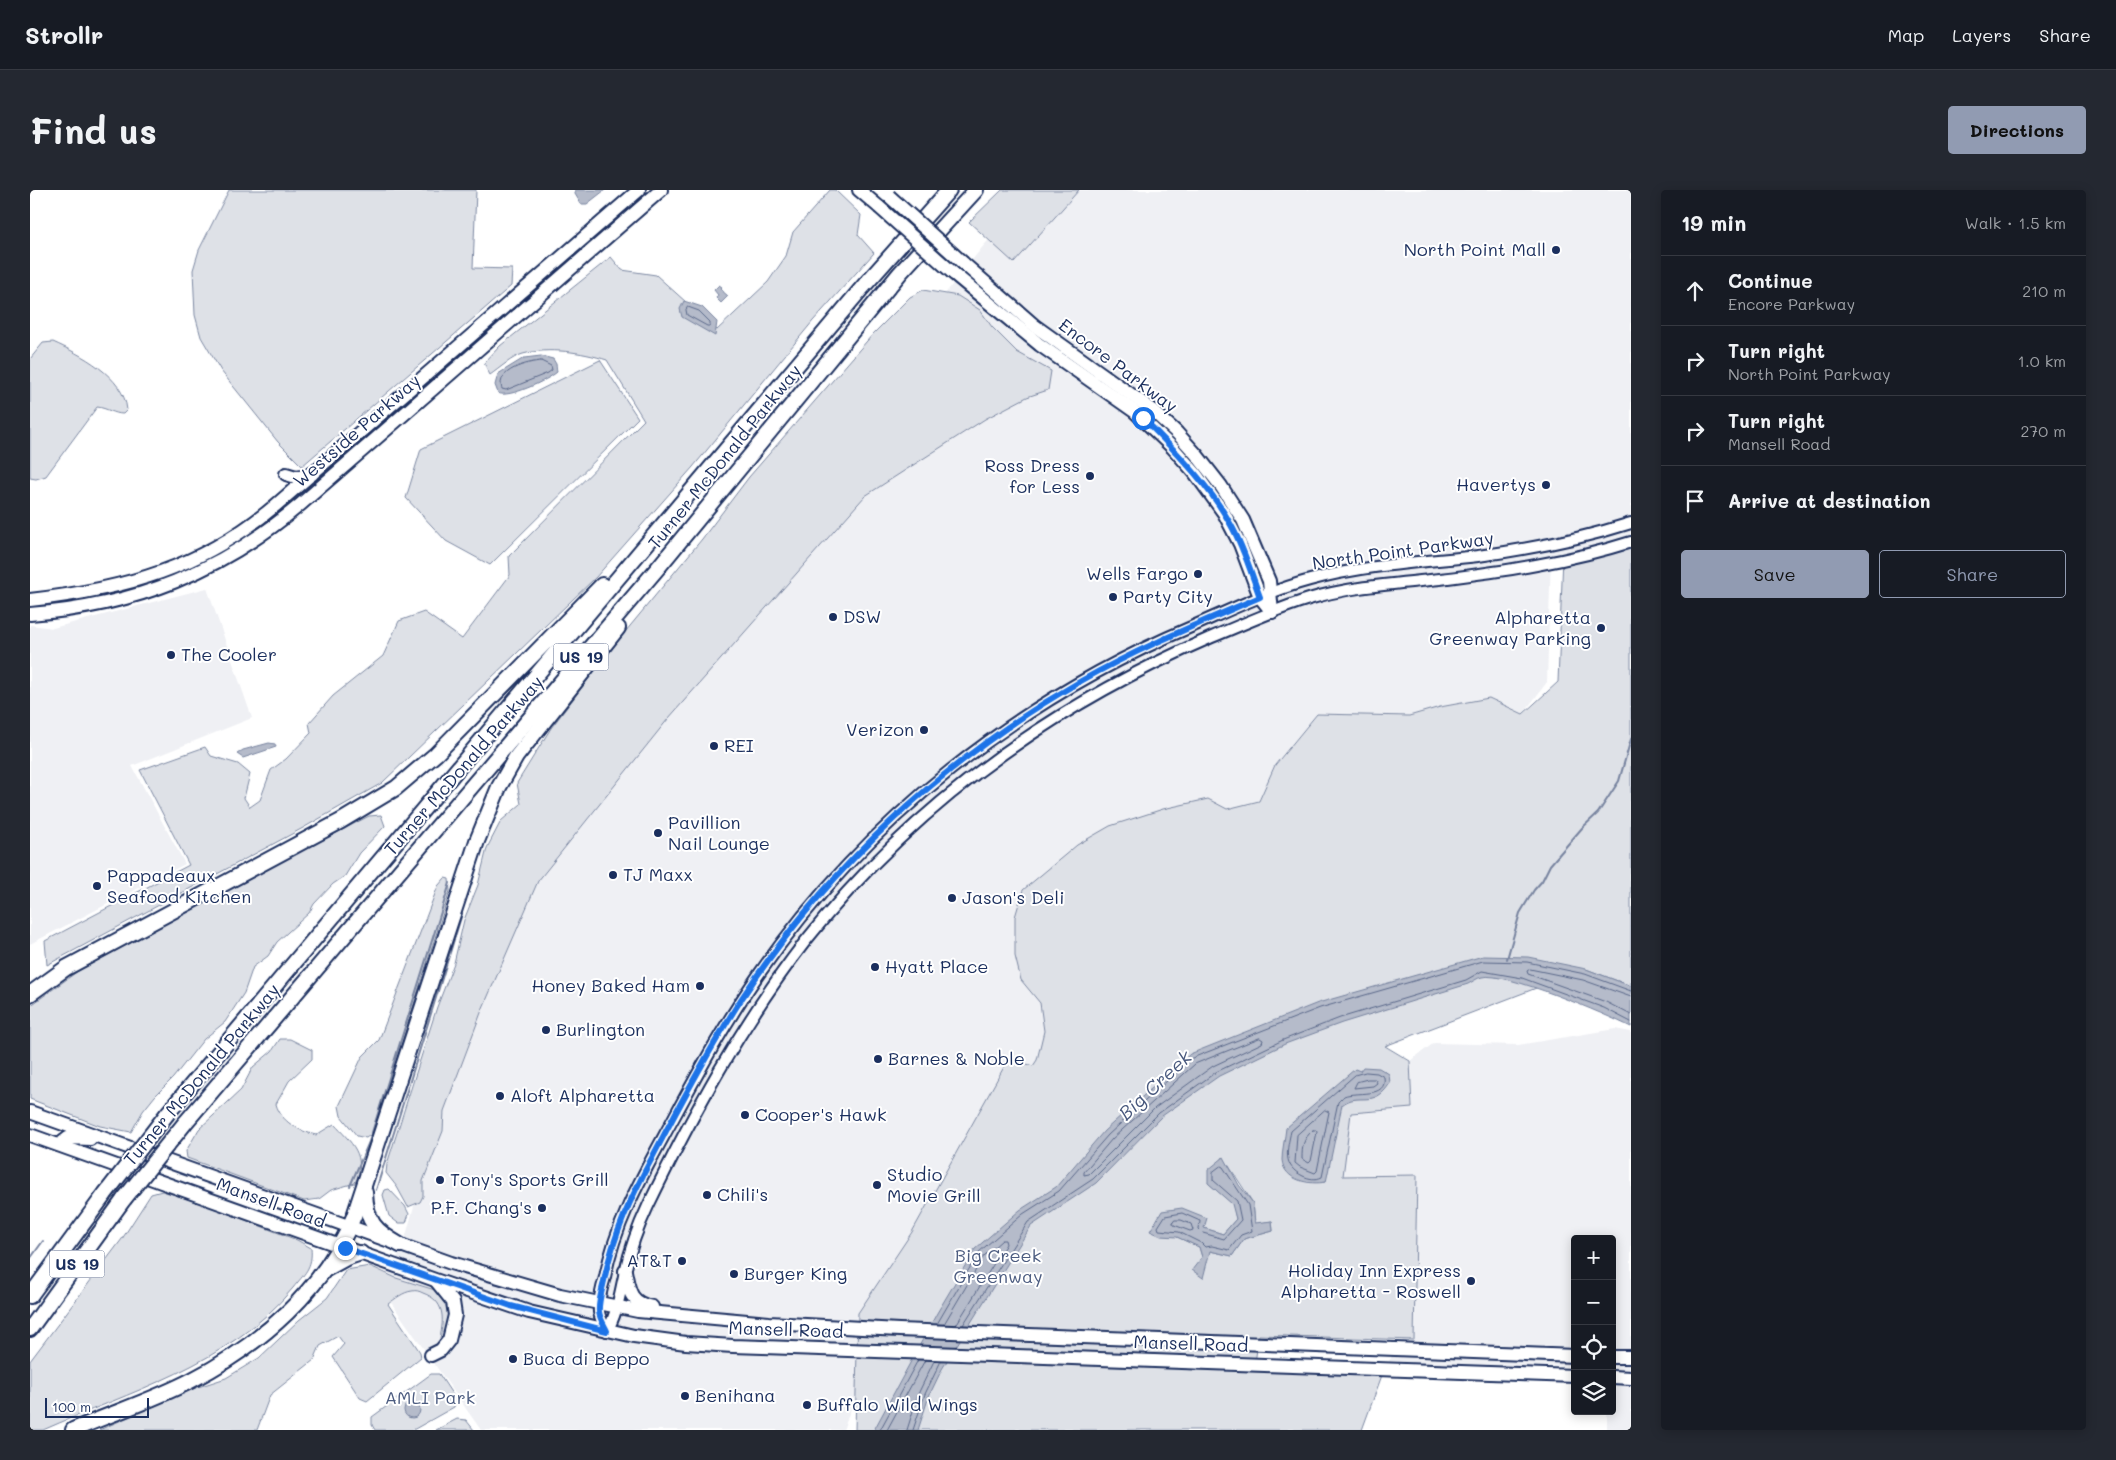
<!DOCTYPE html>
<meta charset="utf-8">
<style>
:root{--surface:#171b24;--page:#242831;--text:#f1f3f6;--muted:#9ea1a6;--line:#363941;--accent:#919bb2}
body{margin:0;font-family:Mali,sans-serif;background:var(--page);color:var(--text)}
.controls{position:absolute;right:15px;bottom:15px;display:grid;overflow:hidden;border-radius:5px;box-shadow:0 2px 12px #0003}
.controls button{width:45px;height:45px;display:grid;place-items:center;padding:0;border:0;border-bottom:1px solid var(--line);background:var(--surface);color:var(--text);font:25px sans-serif}
.scale{position:absolute;left:15px;bottom:12px;width:104px;box-sizing:border-box;padding-left:5px;border:2px solid #1b2f5e;border-top:0;font-size:14px;line-height:18px;white-space:nowrap;color:#1b2f5e;-webkit-text-stroke:4px #fff;paint-order:stroke}
.stop{position:absolute;width:15px;height:15px;margin:-11px;border:4px solid #1a73e8;border-radius:50%;background:#fff}
.stop.end{background:#1a73e8;border-color:#fff;box-shadow:0 1px 5px #0008}
.list{margin:0;padding:0;list-style:none}
h2{display:flex;justify-content:space-between;align-items:center;height:65px;margin:0;padding:0 20px;font-size:21px}
h2 small{font-size:16px;font-weight:400;color:var(--muted)}
.list li{display:grid;grid-template-columns:32px 1fr auto;gap:15px;align-items:center;box-sizing:border-box;height:70px;padding:0 20px;border-top:1px solid var(--line)}
.list b{display:block;font-size:19px;white-space:nowrap}
.list p{margin:0;font-size:16px;white-space:nowrap;color:var(--muted)}
.list em{font-size:16px;font-style:normal;color:var(--muted)}
.actions{display:flex;gap:10px;padding:15px 20px}
.actions a{flex:1;padding:11px 0;border:1px solid var(--accent);border-radius:5px;text-align:center;font-size:18px;color:var(--accent)}
.actions .main{background:var(--accent);color:#111}
.icon{flex:none;width:28px;height:28px;fill:none;stroke:currentColor;stroke-width:2;stroke-linecap:round;stroke-linejoin:round}
.map{position:relative;flex:none;width:1601px;height:1240px;overflow:hidden;border-radius:5px}
header{display:flex;align-items:center;gap:30px;box-sizing:border-box;height:70px;padding:0 25px;background:var(--surface);border-bottom:1px solid var(--line)}
header strong{font-size:24px}
nav{display:flex;gap:28px;margin-inline-start:auto;font-size:18px}
.intro{display:flex;align-items:center;justify-content:space-between;box-sizing:border-box;height:120px;padding:0 30px}
h1{margin:0;font-size:35px}
.button{padding:12px 22px;border-radius:5px;background:var(--accent);color:#111;font-size:18px;font-weight:700}
main{display:flex;gap:30px;padding:0 30px}
aside{flex:1;background:var(--surface);border-radius:5px;box-shadow:0 2px 12px #0003}
.map>svg:first-child{display:block}
.built{fill:#eff0f4}
.green{fill:#dee1e7;stroke:#7c88a2;fill-rule:evenodd}
.water{fill:#b5bbca;stroke:#77839f}
.lines{fill:none;stroke-linecap:round;stroke-linejoin:round}
.shore{stroke:#596789;stroke-width:1}
.stream{stroke:#77839f;stroke-width:2}
.minor-casing{stroke:#1b2f5e;stroke-width:14}
.major-casing{stroke:#1b2f5e;stroke-width:16}
.highway-casing{stroke:#1b2f5e;stroke-width:18}
.minor{stroke:#fff;stroke-width:10}
.major{stroke:#fff;stroke-width:12}
.highway{stroke:#fff;stroke-width:14}
.major-bridge-casing{stroke:#1b2f5e;stroke-width:16;stroke-linecap:butt}
.highway-bridge-casing{stroke:#1b2f5e;stroke-width:18;stroke-linecap:butt}
.major-bridge{stroke:#fff;stroke-width:12}
.highway-bridge{stroke:#fff;stroke-width:14}
.route{stroke:#1a73e8;stroke-width:6}
.poi-dot{fill:#1b2f5e;stroke:#fff;stroke-width:2}
.labels{text-anchor:middle;stroke-width:4;stroke-linejoin:round;paint-order:stroke}
.shield{fill:#fff;stroke:#5f6d8e;stroke-width:1}
.shield-label{font-size:16px;font-weight:bold;fill:#1b2f5e}
.poi-label{font-size:18px;fill:#1b2f5e;stroke:#fff;text-anchor:start}
.street-label{font-size:18px;fill:#1b2f5e;stroke:#fff}
.park-label{font-size:18px;fill:#4c5c80;stroke:#fff}
.water-label{font-size:19px;font-style:italic;fill:#49597e;stroke:#fff}
</style>
<header>
<strong>Strollr</strong>
<nav><a>Map</a><a>Layers</a><a>Share</a></nav>
</header>
<div class="intro"><h1>Find us</h1><a class="button">Directions</a></div>
<main>
<div class="map">
<svg width="1601" height="1240" viewBox="0 0 1601 1240">
<rect width="100%" height="100%" fill="#fff"/>
<filter id="ink" filterUnits="userSpaceOnUse"><feTurbulence type="fractalNoise" baseFrequency=".02" numOctaves="2"/><feDisplacementMap in="SourceGraphic" scale="10" xChannelSelector="R" yChannelSelector="G"/><feConvolveMatrix kernelMatrix="1 2 1 2 8 2 1 2 1" color-interpolation-filters="sRGB"/></filter>
<g filter="url(#ink)">
<g class="built">
<polygon points="1009,0 1601,0 1601,354 1571,361 1521,366 1517,492 1493,524 1459,508 1410,517 1379,526 1287,524 1245,574 1229,611 1197,619 1178,609 1042,851 843,1159 813,1240 451,1240 348,1094 372,1060 480,666 784,267 955,54"/>
<polygon points="177,398 222,528 102,576 155,674 0,754 0,435 23,438"/>
<polygon points="1585,839 1601,842 1601,1240 1577,1240 1577,1221 1582,1221 1582,1049 1545,1049 1545,1176 1355,1177 1384,1133 1387,985 1313,986 1320,923 1382,918 1380,871 1404,853 1488,855"/>
</g>
<g class="green">
<polygon points="199,0 446,0 443,78 482,79 481,96 272,276 248,252 191,181 171,147 165,125 163,80 169,60"/>
<path d="M800 0H805L831 25 828 45 844 63 783 131 663 277 566 387 352 593 273 638 17 775 15 751 159 675 110 580 175 557 181 566 208 574 220 584 214 608 220 617 230 610 241 580 256 569 281 543 279 533 303 506 353 466 369 431 394 422 432 449 480 385 479 366 614 230 577 170C552 162 519 157 493 164 482 167 470 178 460 185L454 173 470 156 581 67 592 80 626 85 687 140 738 92 756 66 763 42Z"/>
<polygon points="972,0 1049,0 984,73 939,32"/>
<polygon points="893,100 928,106 950,120 962,137 987,162 1021,181 1018,200 997,207 955,229 835,306 638,529 508,691 452,820 414,921 413,941 393,991 393,1006 390,1012 378,1017 367,997 356,983 357,974 407,817 424,773 434,730 448,695 457,658 471,631 491,614 487,593 521,538 586,453 672,349 719,287 843,144 880,107"/>
<path d="M23 152C50 164 94 186 97 220L93 224C84 224 77 218 67 217L16 286 6 289 0 288V169L13 153Z"/>
<polygon points="570,170 608,228 460,375 416,351 376,308 391,259"/>
<path d="M1601 354V796L1556 779 1355 856 1380 871 1382 918 1321 923 1313 986 1387 985 1384 1150 1229 1145 1225 1173 1355 1177 1332 1240H825L828 1123 882 1042 979 868 1003 876 1007 870 1014 841 1010 813 991 790 985 766V727L993 700 1047 655 1080 636 1133 619 1178 609 1197 619 1229 611 1245 575 1287 524 1379 526 1410 517 1459 508 1493 524 1528 492 1533 366ZM1193 967 1223 1013 1225 1034 1242 1031 1243 1041 1214 1049 1202 1066 1180 1061 1172 1067 1169 1057 1147 1047 1174 1038 1193 1044 1206 1029 1203 1014 1178 993Z"/>
<polygon points="351,625 355,636 329,663 315,686 303,694 284,714 279,723 247,752 238,766 223,777 214,803 195,832 174,849 143,888 125,906 113,921 101,942 70,936 0,909 0,816 48,781 262,666 339,626"/>
<polygon points="415,688 419,689 420,701 343,943 336,948 327,946 311,926 309,916 332,867 349,850 408,696"/>
<path d="M250 849H260L282 860V869L259 891 246 914C251 932 269 941 286 945L304 934C321 952 338 966 325 993L301 1000 289 1009 274 1011 157 968 156 961 169 939 211 900 223 877 242 861Z"/>
<polygon points="359,999 375,1016 379,1024 376,1033 368,1033 359,1026 353,1005 355,1000"/>
<path d="M132 1001 168 1012 267 1050 281 1058C283 1078 274 1084 263 1098 200 1174 99 1202 13 1240H0V1171L92 1049 121 1004Z"/>
<path d="M340 1076 366 1088 405 1100 414 1105 423 1121 412 1151 410 1148C414 1128 415 1111 393 1103 389 1101 386 1100 382 1101 373 1102 365 1109 358 1114L390 1162 391 1167 337 1211 330 1208 303 1167 314 1154 308 1146 290 1156 284 1170 240 1205 227 1240H69L165 1198 196 1188 229 1168 269 1130 297 1108 316 1080Z"/>
<polygon points="401,1184 409,1184 426,1210 424,1217 383,1240 345,1240 342,1235 342,1227"/>
<polygon points="427,1229 436,1230 444,1240 406,1240"/>
</g>
<g class="water">
<polygon points="545,0 575,0 557,14 551,14 545,4"/>
<polygon points="689,95 692,97 690,99 698,106 691,113 686,108 688,105 684,100"/>
<polygon points="654,111 672,117 687,132 685,146 652,127 650,119"/>
<path d="M511 166 523 169 526 174 527 182C518 190 478 209 468 203L465 195 468 184 494 168Z"/>
<polygon points="239,553 245,554 246,557 213,568 207,564 213,560"/>
<path d="M1453 766 1498 767 1556 779 1601 796V837C1577 825 1475 781 1452 787 1447 788 1442 792 1438 794L1312 833 1255 854 1189 886 1132 926 1066 993 1001 1036 912 1179 899 1206 888 1240H844L907 1123 945 1059 990 1020 1026 997 1074 941 1160 864 1288 813Z"/>
<path d="M1333 877 1349 878 1359 884 1360 893C1344 920 1328 901 1312 915L1296 992C1280 995 1254 991 1252 970 1252 960 1255 948 1256 938L1325 879 1330 881Z"/>
<polygon points="1194,967 1209,995 1223,1013 1225,1033 1242,1031 1243,1041 1214,1049 1202,1066 1180,1061 1173,1088 1162,1080 1172,1067 1169,1057 1147,1047 1131,1046 1120,1041 1132,1021 1152,1018 1177,1028 1174,1038 1193,1044 1206,1029 1202,1014 1178,993 1178,980"/>
<circle cx="382" cy="1220" r="8"/>
</g>
<g class="lines">
<g class="shore">
<polygon points="658,117 669,121 680,132 680,136 677,136 657,125 656,120"/>
<path d="M511 171 521 176 522 180 518 183 476 200 472 199C465 180 498 172 511 171Z"/>
<polyline points="1601,807 1553,790 1500,779 1497,781 1498,784 1576,812 1601,825"/>
<polygon points="1230,848 1233,850 1232,853 1183,876 1125,918 1059,984 1054,985 1054,982 1082,949 1165,874"/>
<path d="M1336 882 1347 883 1354 887C1358 909 1325 901 1314 906 1313 907 1309 911 1308 912L1292 987C1286 990 1279 989 1273 986 1252 976 1257 960 1261 941L1325 885Z"/>
<polygon points="1338,889 1345,889 1347,893 1343,896 1324,898 1327,892"/>
<polygon points="1295,920 1299,922 1287,981 1285,983 1270,977 1265,973 1267,945"/>
<path d="M1283 940H1286L1287 942 1281 971 1279 973 1272 969C1272 956 1273 949 1283 940Z"/>
<polygon points="1191,976 1193,977 1218,1015 1222,1041 1211,1045 1199,1060 1182,1056 1175,1057 1171,1053 1149,1042 1129,1040 1128,1037 1135,1026 1152,1023 1170,1031 1169,1039 1173,1043 1194,1049 1211,1030 1207,1011 1183,990 1183,982"/>
<polygon points="1145,1030 1151,1030 1161,1034 1163,1040 1160,1041 1144,1035 1143,1033"/>
<polyline points="907,1134 949,1062 993,1024 1029,1001 1078,945 1162,868 1290,818 1453,771 1497,772 1555,784 1601,801"/>
<polyline points="914,1134 954,1066 972,1050 975,1050 976,1054 926,1135"/>
<polyline points="933,1135 998,1032 1063,989 1129,923 1186,882 1253,850 1310,828 1436,790 1452,781 1492,788 1574,818 1601,832"/>
<polyline points="850,1240 888,1170"/>
<polyline points="857,1240 895,1170"/>
<polyline points="877,1240 889,1202 904,1171"/>
<polyline points="883,1240 895,1204 911,1171"/>
</g>
<g class="stream">
<polyline points="1477,769 1490,723 1504,700 1512,691 1520,675 1552,638 1568,623 1589,591 1601,549"/>
<polyline points="320,996 339,952 420,693"/>
<polyline points="346,1000 432,724"/>
<polyline points="0,1069 13,1051"/>
</g>
<defs>
<g id="minor">
<path d="M577 1141C574 1135 570 1129 569 1122 568 1111 572 1097 575 1087 586 1030 615 981 642 931 669 881 696 831 729 784 836 630 988 510 1161 437 1200 420 1239 401 1280 390 1334 375 1392 372 1448 366 1500 359 1551 349 1601 333"/>
<path d="M577 1141C588 1122 590 1102 595 1082 600 1059 608 1037 618 1016 662 925 712 833 774 753 883 615 1022 516 1182 447 1214 434 1246 419 1279 409 1321 396 1366 394 1410 389 1475 381 1538 372 1601 352"/>
</g>
<g id="major">
<polyline points="829,0 849,17"/>
<polyline points="933,73 1005,136 1121,219 1147,243 1166,264 1191,296 1213,330 1239,391 1242,422"/>
<polyline points="923,83 1010,155 1104,221 1143,258 1165,283 1194,323 1210,354 1230,407 1242,422"/>
<polyline points="256,284 266,287 282,284"/>
<path d="M0 410C95 399 172 378 246 315L609 0"/>
<path d="M0 424C105 416 191 382 271 314L631 0"/>
<polyline points="0,922 421,1073 530,1105 608,1121 739,1133 869,1140 1545,1166"/>
<polyline points="0,945 405,1090 499,1122 604,1146 656,1153 703,1156 1545,1186"/>
<polyline points="29,955 38,948 60,949"/>
<path d="M595 1081C599 1101 600 1113 622 1117"/>
<polyline points="401,1165 411,1160 419,1150 425,1125 423,1112 407,1092"/>
<polyline points="1582,1167 1601,1167"/>
<polyline points="1582,1187 1601,1188"/>
</g>
<g id="highway">
<polyline points="0,804 36,778 311,631 366,598 406,564 572,395"/>
<polyline points="137,924 832,98 919,0"/>
<polyline points="155,933 627,379 870,83 946,0"/>
<path d="M335 1002C336 1032 345 1041 370 1055"/>
<polyline points="296,1079 316,1068 331,1063"/>
<polyline points="0,1106 75,1004"/>
<polyline points="0,1139 94,1009"/>
<path d="M43 1240C82 1223 124 1210 162 1190 230 1155 295 1099 324 1026L447 651 469 597 486 567 588 438"/>
</g>
</defs>
<use href="#minor" class="minor-casing"/>
<use href="#major" class="major-casing"/>
<use href="#highway" class="highway-casing"/>
<use href="#minor" class="minor"/>
<use href="#major" class="major"/>
<use href="#highway" class="highway"/>
<defs>
<g id="major-bridge">
<polyline points="859,6 933,73"/>
<polyline points="849,17 923,83"/>
</g>
<g id="highway-bridge">
<polyline points="75,1004 137,924"/>
<polyline points="94,1009 155,933"/>
</g>
</defs>
<use href="#major-bridge" class="major-bridge-casing"/>
<use href="#highway-bridge" class="highway-bridge-casing"/>
<use href="#major-bridge" class="major-bridge"/>
<use href="#highway-bridge" class="highway-bridge"/>
</g>
</g>
<g class="lines" filter="url(#ink)">
<path class="route" d="M315 1058 481 1116 577 1141C574 1135 570 1129 569 1122 568 1112 572 1101 574 1091 583 1046 601 1007 623 966 651 912 679 859 712 808 798 677 916 568 1051 491 1109 458 1170 433 1230 407 1221 383 1214 358 1201 335 1179 294 1145 261 1113 228"/>
</g>
<g class="poi-dot">
<circle cx="1526" cy="60" r="5"/>
<circle cx="1060" cy="286" r="5"/>
<circle cx="1516" cy="295" r="5"/>
<circle cx="1168" cy="384" r="5"/>
<circle cx="1083" cy="407" r="5"/>
<circle cx="803" cy="427" r="5"/>
<circle cx="1571" cy="438" r="5"/>
<circle cx="141" cy="465" r="5"/>
<circle cx="894" cy="540" r="5"/>
<circle cx="684" cy="556" r="5"/>
<circle cx="628" cy="643" r="5"/>
<circle cx="583" cy="685" r="5"/>
<circle cx="67" cy="696" r="5"/>
<circle cx="922" cy="708" r="5"/>
<circle cx="845" cy="777" r="5"/>
<circle cx="670" cy="796" r="5"/>
<circle cx="516" cy="840" r="5"/>
<circle cx="848" cy="869" r="5"/>
<circle cx="470" cy="906" r="5"/>
<circle cx="715" cy="925" r="5"/>
<circle cx="410" cy="990" r="5"/>
<circle cx="847" cy="995" r="5"/>
<circle cx="677" cy="1005" r="5"/>
<circle cx="512" cy="1018" r="5"/>
<circle cx="652" cy="1071" r="5"/>
<circle cx="704" cy="1084" r="5"/>
<circle cx="1441" cy="1091" r="5"/>
<circle cx="483" cy="1169" r="5"/>
<circle cx="655" cy="1206" r="5"/>
<circle cx="777" cy="1215" r="5"/>
</g>
<g class="labels">
<g class="shield">
<rect x="523.5" y="453.5" width="55" height="27" rx="4"/>
<rect x="19.5" y="1060.5" width="55" height="27" rx="4"/>
</g>
<g class="shield-label">
<text x="551" y="473">US 19</text>
<text x="47" y="1080">US 19</text>
</g>
<g class="poi-label">
<text x="1516" y="66" text-anchor="end">North Point Mall</text>
<text x="1050" y="282" text-anchor="end">Ross Dress<tspan x="1050" dy="21">for Less</tspan></text>
<text x="1506" y="301" text-anchor="end">Havertys</text>
<text x="1158" y="390" text-anchor="end">Wells Fargo</text>
<text x="1093" y="413">Party City</text>
<text x="813" y="433">DSW</text>
<text x="1561" y="434" text-anchor="end">Alpharetta<tspan x="1561" dy="21">Greenway Parking</tspan></text>
<text x="151" y="471">The Cooler</text>
<text x="884" y="546" text-anchor="end">Verizon</text>
<text x="694" y="562">REI</text>
<text x="638" y="639">Pavillion<tspan x="638" dy="21">Nail Lounge</tspan></text>
<text x="593" y="691">TJ Maxx</text>
<text x="77" y="692">Pappadeaux<tspan x="77" dy="21">Seafood Kitchen</tspan></text>
<text x="932" y="714">Jason's Deli</text>
<text x="855" y="783">Hyatt Place</text>
<text x="660" y="802" text-anchor="end">Honey Baked Ham</text>
<text x="526" y="846">Burlington</text>
<text x="858" y="875">Barnes &amp; Noble</text>
<text x="480" y="912">Aloft Alpharetta</text>
<text x="725" y="931">Cooper's Hawk</text>
<text x="857" y="991">Studio<tspan x="857" dy="21">Movie Grill</tspan></text>
<text x="420" y="996">Tony's Sports Grill</text>
<text x="687" y="1011">Chili's</text>
<text x="502" y="1024" text-anchor="end">P.F. Chang's</text>
<text x="642" y="1077" text-anchor="end">AT&amp;T</text>
<text x="1431" y="1087" text-anchor="end">Holiday Inn Express<tspan x="1431" dy="21">Alpharetta - Roswell</tspan></text>
<text x="714" y="1090">Burger King</text>
<text x="493" y="1175">Buca di Beppo</text>
<text x="665" y="1212">Benihana</text>
<text x="787" y="1221">Buffalo Wild Wings</text>
</g>
<g class="street-label">
<text transform="translate(1088 176) rotate(37)" y="6">Encore Parkway</text>
<text transform="translate(327 241) rotate(-41)" y="6">Westside Parkway</text>
<text transform="translate(695 267) rotate(-51)" y="6">Turner McDonald Parkway</text>
<text transform="translate(1373 361) rotate(-8)" y="6">North Point Parkway</text>
<text transform="translate(434 576) rotate(-49)" y="6">Turner McDonald Parkway</text>
<text transform="translate(172 885) rotate(-50)" y="6">Turner McDonald Parkway</text>
<text transform="translate(241 1013) rotate(20)" y="6">Mansell Road</text>
<text transform="translate(756 1140) rotate(2)" y="6">Mansell Road</text>
<text transform="translate(1161 1154) rotate(2)" y="6">Mansell Road</text>
</g>
<g class="park-label">
<text x="968" y="1072">Big Creek<tspan x="968" dy="21">Greenway</tspan></text>
<text x="400" y="1214">AMLI Park</text>
</g>
<g class="water-label">
<text transform="translate(1125 895) rotate(-43)" y="7">Big Creek</text>
</g>
</g>
</svg>
<div class="controls">
<button>+</button>
<button>−</button>
<button><svg class="icon" aria-label="locate" viewBox="0 0 24 24"><circle cx="12" cy="12" r="6"/><path d="M12 2v4M12 18v4M2 12h4M18 12h4"/></svg></button>
<button><svg class="icon" aria-label="layers" viewBox="0 0 24 24"><path d="M12 4l9 5-9 5-9-5zM3 14l9 5 9-5"/></svg></button>
</div>
<div class="scale">100 m</div>
<div class="stop" style="left:1113px;top:228px"></div>
<div class="stop end" style="left:315px;top:1058px"></div>
</div>
<aside>
<h2>19 min<small>Walk · 1.5 km</small></h2>
<ul class="list">
<li><svg class="icon" aria-label="ahead" viewBox="0 0 24 24"><path d="M12 20V5M6 11l6-6 6 6"/></svg><div><b>Continue</b><p>Encore Parkway</p></div><em>210 m</em></li>
<li><svg class="icon" aria-label="right" viewBox="0 0 24 24"><path d="M7 20v-9h11M14 6l5 5-5 5"/></svg><div><b>Turn right</b><p>North Point Parkway</p></div><em>1.0 km</em></li>
<li><svg class="icon" aria-label="right" viewBox="0 0 24 24"><path d="M7 20v-9h11M14 6l5 5-5 5"/></svg><div><b>Turn right</b><p>Mansell Road</p></div><em>270 m</em></li>
<li><svg class="icon" aria-label="arrive" viewBox="0 0 24 24"><path d="M6 21V4h12l-3 4 3 4H6"/></svg><div><b>Arrive at destination</b></div></li>
</ul>
<div class="actions"><a class="main">Save</a><a>Share</a></div>
</aside>
</main>
